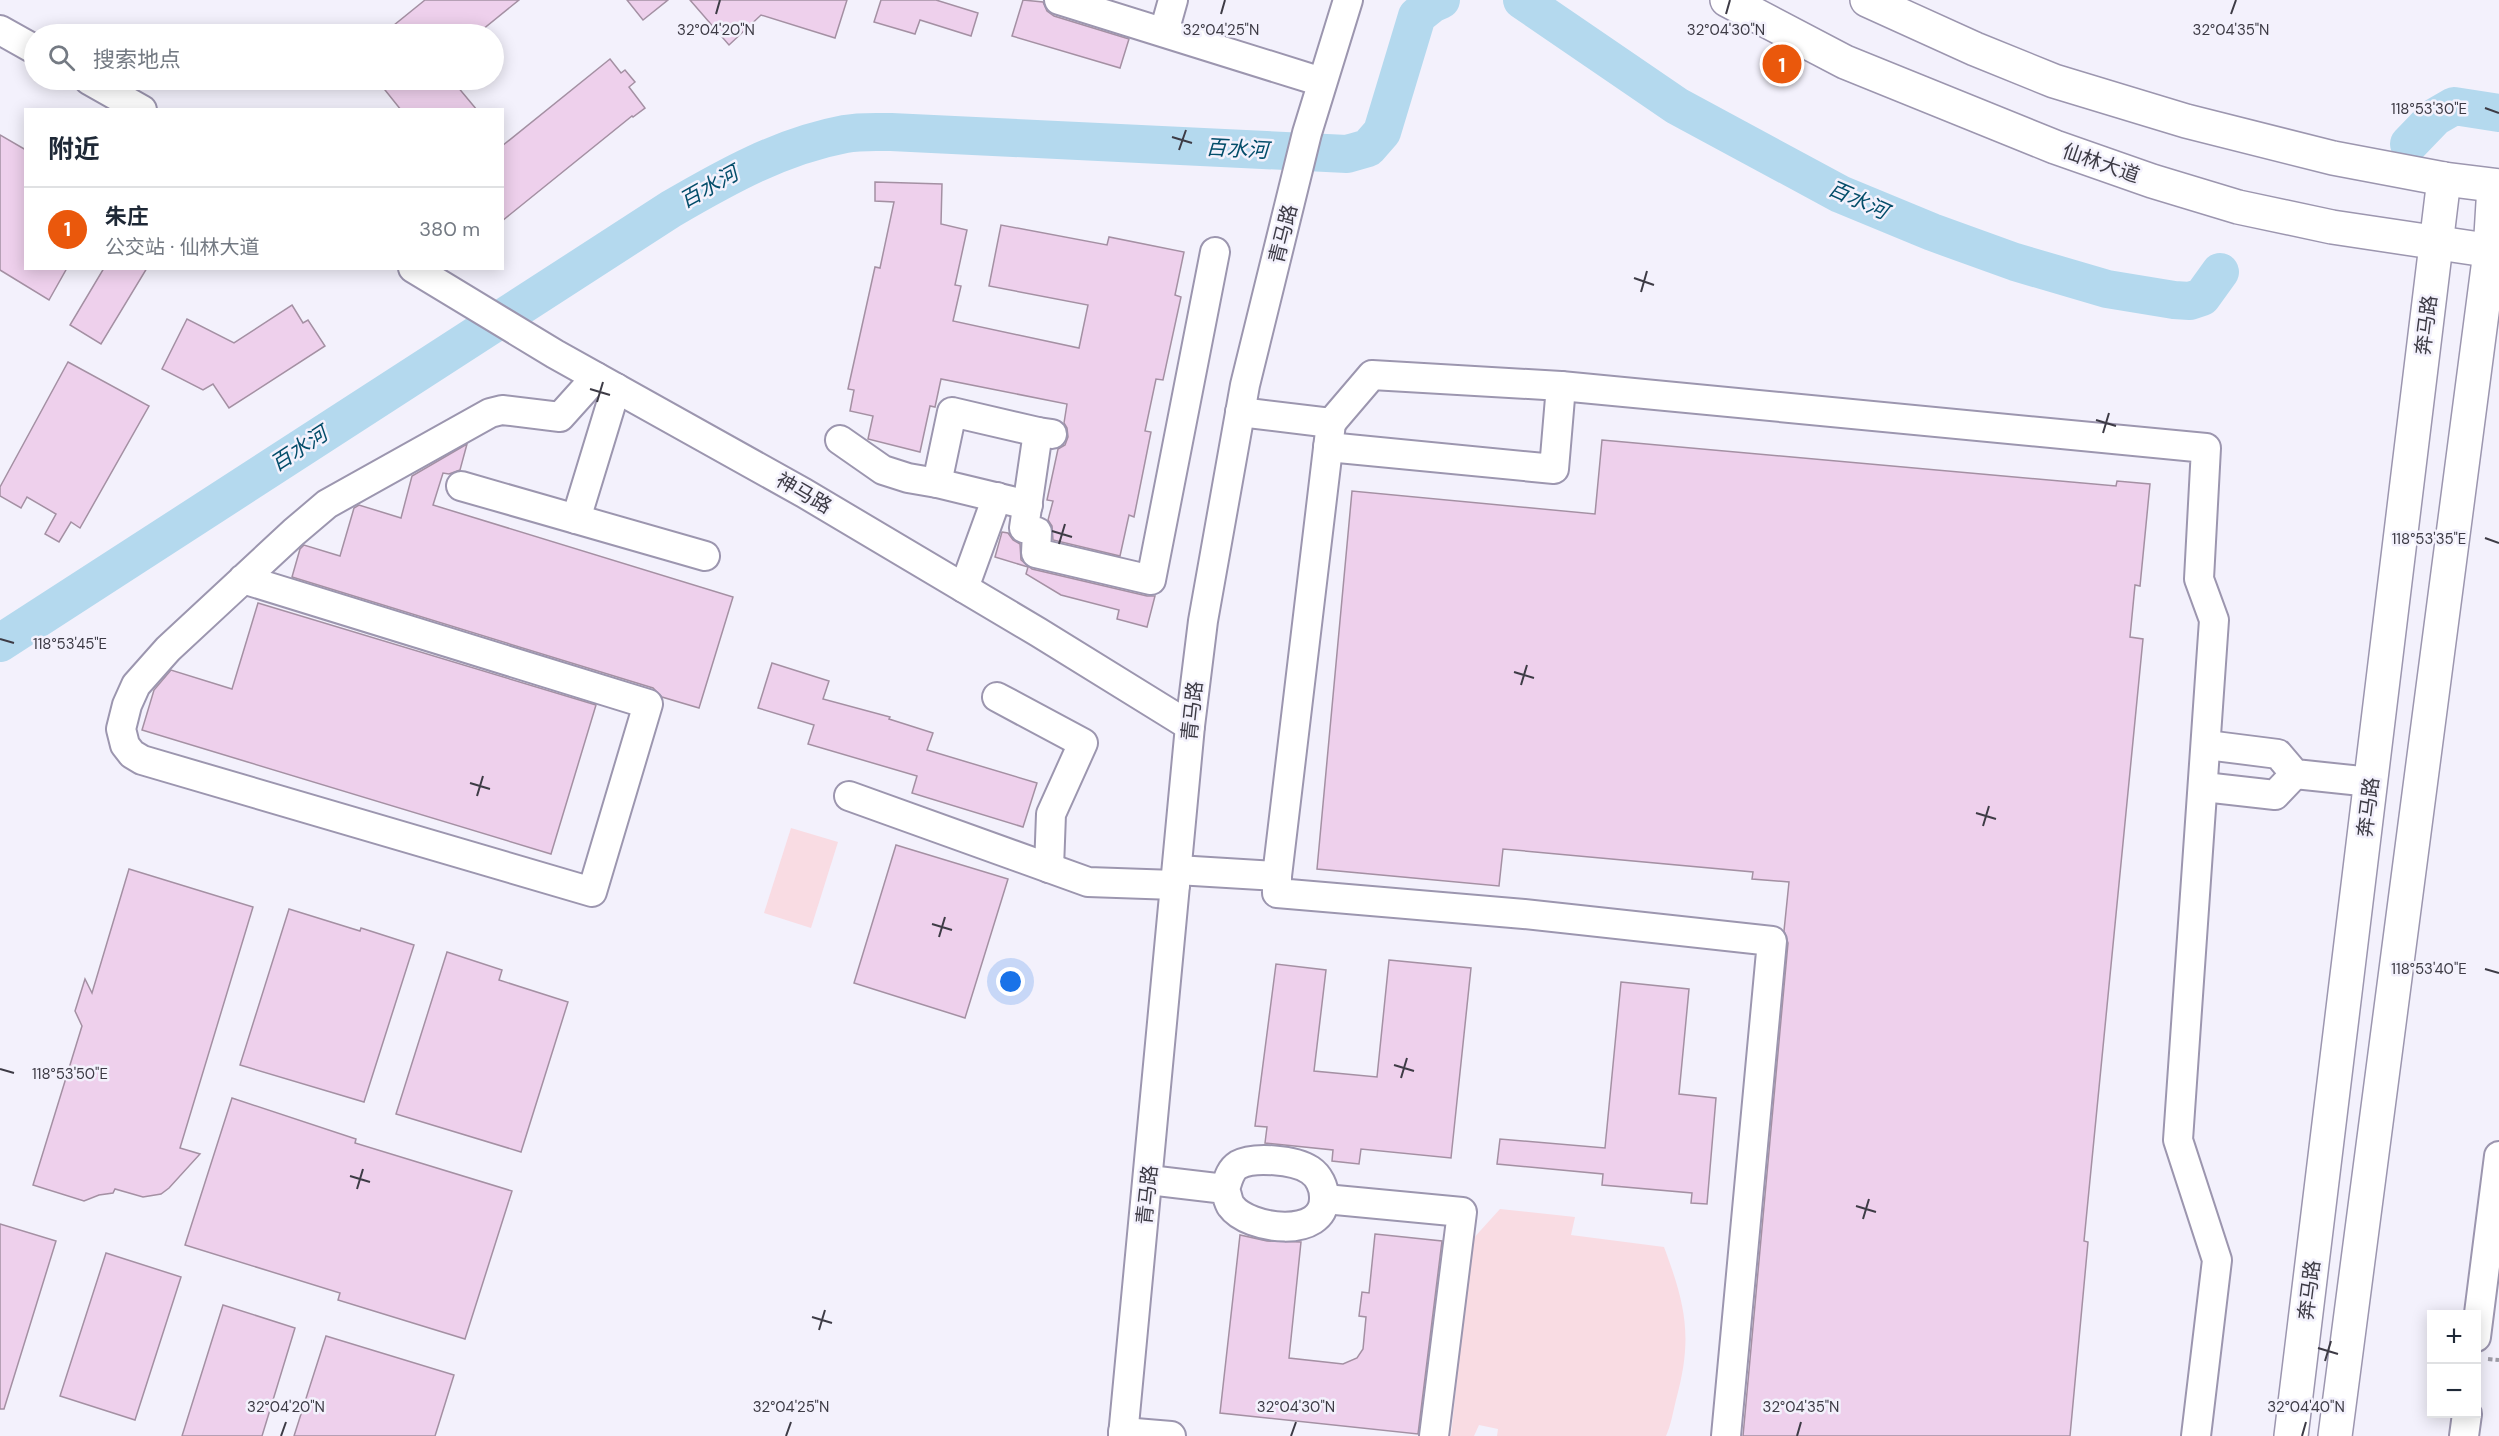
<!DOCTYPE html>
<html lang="zh">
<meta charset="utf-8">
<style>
:root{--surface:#fff;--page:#f2f2f3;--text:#1f2937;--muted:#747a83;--line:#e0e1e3;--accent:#ea580c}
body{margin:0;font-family:"DM Sans","Noto Sans SC",sans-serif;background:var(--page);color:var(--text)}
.controls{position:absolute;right:18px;bottom:18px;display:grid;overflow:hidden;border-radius:0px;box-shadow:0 3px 15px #0003}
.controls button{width:54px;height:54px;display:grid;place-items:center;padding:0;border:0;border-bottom:2px solid var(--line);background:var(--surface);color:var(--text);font:30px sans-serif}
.you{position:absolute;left:1011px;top:982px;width:21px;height:21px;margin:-15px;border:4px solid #fff;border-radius:50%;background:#1a73e8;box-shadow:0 0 0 9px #1a73e833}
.badge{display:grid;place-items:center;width:39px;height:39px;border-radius:50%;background:var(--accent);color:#fff;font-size:20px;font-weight:700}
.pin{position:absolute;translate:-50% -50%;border:3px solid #fff;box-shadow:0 2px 6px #0006}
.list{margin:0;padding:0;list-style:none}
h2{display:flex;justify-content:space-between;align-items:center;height:78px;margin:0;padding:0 24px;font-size:26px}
h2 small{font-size:20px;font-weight:400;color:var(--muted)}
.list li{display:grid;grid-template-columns:39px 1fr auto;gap:18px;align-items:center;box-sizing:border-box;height:84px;padding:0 24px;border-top:2px solid var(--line)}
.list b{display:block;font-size:22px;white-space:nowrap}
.list p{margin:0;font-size:20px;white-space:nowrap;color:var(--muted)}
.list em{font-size:20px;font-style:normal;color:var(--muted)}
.icon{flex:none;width:33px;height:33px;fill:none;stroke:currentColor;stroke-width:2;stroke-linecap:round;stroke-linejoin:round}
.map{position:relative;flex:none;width:2499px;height:1436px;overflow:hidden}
.search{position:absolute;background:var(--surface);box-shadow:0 3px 15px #0003;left:24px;top:24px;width:480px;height:66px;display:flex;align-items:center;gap:15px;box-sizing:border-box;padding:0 21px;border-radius:33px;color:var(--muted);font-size:22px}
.panel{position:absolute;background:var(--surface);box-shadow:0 3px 15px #0003;left:24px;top:108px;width:480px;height:162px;border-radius:0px}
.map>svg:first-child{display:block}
.green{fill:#f9dce3}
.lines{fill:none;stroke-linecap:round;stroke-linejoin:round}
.river{stroke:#b4d9ee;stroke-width:38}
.building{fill:#eed0ec;stroke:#a490a3;stroke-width:1.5}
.minor-casing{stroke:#9c96af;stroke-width:32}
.major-casing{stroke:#9c96af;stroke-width:36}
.path{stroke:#9d9ba6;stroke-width:4;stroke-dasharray:4.5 3;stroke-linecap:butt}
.minor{stroke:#fff;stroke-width:28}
.major{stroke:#fff;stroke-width:33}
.ticks{fill:none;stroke:#3d3b45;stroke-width:2}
.labels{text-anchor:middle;stroke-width:5;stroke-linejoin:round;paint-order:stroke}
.street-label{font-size:20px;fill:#3d3b45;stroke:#f3f1fc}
.water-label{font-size:21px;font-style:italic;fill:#034d6a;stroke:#f3f1fc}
.ticks-label{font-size:15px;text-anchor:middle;fill:#3d3b45;stroke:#f3f1fc;stroke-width:5;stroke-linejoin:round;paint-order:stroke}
</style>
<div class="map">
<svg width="2499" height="1436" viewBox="0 0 2499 1436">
<rect width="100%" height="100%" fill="#f3f1fc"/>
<g class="green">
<polygon points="791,828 838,842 811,928 764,913"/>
<path d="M1500 1209 1575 1217 1571 1235 1664 1247C1686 1306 1693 1338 1676 1400 1673 1412 1671 1425 1666 1436H1497L1498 1429 1479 1425 1474 1436H1451L1471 1241Z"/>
</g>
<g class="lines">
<g class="river">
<polyline points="1522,0 1677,106 1840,194 1932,232 2015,262 2107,289 2174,300 2190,301 2202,297 2220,272"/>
<polyline points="2409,144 2435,117 2454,106 2499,113"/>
<path d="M0 643 671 209C726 177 781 146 845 134 860 131 876 132 891 132L1347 154 1368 148 1382 132 1417 16 1432 4 1441 0"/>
</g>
</g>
<g class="building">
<polygon points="425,0 519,0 477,34 383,34"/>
<polygon points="627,0 668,0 643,20"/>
<polygon points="690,0 847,0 835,38 761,15 729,45"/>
<polygon points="881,0 936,0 978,13 971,36 920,20 915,34 874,22"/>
<polygon points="1023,0 1043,2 1047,11 1054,16 1129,39 1120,68 1012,36"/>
<polygon points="610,59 621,73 625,70 635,82 629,87 645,108 633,117 632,116 502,221 502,146"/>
<polygon points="377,80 452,80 477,110 401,110"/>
<polygon points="0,135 26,150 26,268 67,268 49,300 0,270"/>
<polygon points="875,182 942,184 941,224 967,230 955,285 961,286 953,321 1079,348 1088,305 989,286 1001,225 1107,245 1109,237 1184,252 1175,295 1181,297 1163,380 1156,379 1145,431 1151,432 1134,517 1129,515 1120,556 1053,540 1052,526 1048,520 1053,501 1047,500 1058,449 1065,445 1068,437 1067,428 1064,423 1067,404 941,379 935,407 930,406 920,452 868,439 873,416 850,411 854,390 848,389 875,267 880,268 894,202 875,201"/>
<polygon points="104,268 147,268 101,344 70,325"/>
<polygon points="292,305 303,323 308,320 325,346 229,408 213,384 203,390 162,369 187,319 234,343"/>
<polygon points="68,362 149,406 80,528 71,522 59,542 45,534 56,514 27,497 21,508 0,496 0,487"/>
<polygon points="1602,440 2116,486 2117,481 2150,484 2140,586 2135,585 2130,637 2143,639 2084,1241 2088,1242 2070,1436 1743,1436 1788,943 1784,931 1789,882 1752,879 1753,872 1503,849 1499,886 1317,869 1352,491 1595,514"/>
<polygon points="467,444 460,470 449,474 443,473 433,505 733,597 699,708 662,697 653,688 292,577 300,549 304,545 340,556 354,508 359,505 401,518 412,476"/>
<polygon points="1002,532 1008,533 1013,540 1020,544 1021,560 1032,569 1147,596 1155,596 1147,627 1117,619 1119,610 1061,595 1026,574 1028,567 995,557"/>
<polygon points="258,603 596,705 551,854 142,730 154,690 171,670 232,689"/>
<polygon points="772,663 829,681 823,699 890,717 889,719 933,733 927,750 1037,783 1023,827 912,793 917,776 808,744 814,725 758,708"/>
<polygon points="896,845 1008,879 965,1018 854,983"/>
<polygon points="129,869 253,907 180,1148 200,1154 169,1188 161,1194 143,1197 115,1189 113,1193 99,1195 84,1201 33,1185 82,1026 75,1011 85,979 92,993"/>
<polygon points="289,909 360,931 361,928 414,945 364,1102 240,1065"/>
<polygon points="447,952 502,970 499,980 568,1002 521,1152 396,1114"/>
<polygon points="1389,960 1471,968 1451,1158 1361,1149 1359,1164 1332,1161 1333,1150 1265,1143 1267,1127 1255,1126 1276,964 1326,970 1314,1071 1377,1077"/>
<polygon points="1621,982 1689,989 1679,1094 1716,1098 1707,1204 1691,1203 1692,1193 1602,1185 1603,1174 1497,1164 1500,1139 1605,1148"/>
<polygon points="232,1098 356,1139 355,1143 512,1191 465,1339 338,1300 340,1293 185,1245"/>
<polygon points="0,1224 56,1241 4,1409 0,1409"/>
<polygon points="1375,1234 1442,1241 1418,1434 1220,1413 1240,1235 1267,1241 1301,1242 1289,1358 1343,1364 1357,1358 1363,1349 1366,1317 1359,1316 1362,1292 1369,1293"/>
<polygon points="106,1253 181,1277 135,1420 60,1396"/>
<polygon points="223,1305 295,1328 262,1436 182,1436"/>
<polygon points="326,1336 454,1375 435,1436 294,1436"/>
</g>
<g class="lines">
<defs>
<g id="minor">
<polyline points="1059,0 1322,82"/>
<polyline points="0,30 34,49"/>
<polyline points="1164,32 1173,0"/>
<polyline points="89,80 142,110"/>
<polyline points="413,268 555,354 804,493 1038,632 1190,726"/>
<polyline points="1240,412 1331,423 1372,375 1561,386 2206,448 2199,579 2214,620 2178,1140 2217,1260 2196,1436"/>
<polyline points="1052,434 1038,432 1024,528 1037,532 1036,553 1151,580 1215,252"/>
<polyline points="840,440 883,470 908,478 937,483"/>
<polyline points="1328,447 1554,469 1561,386"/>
<polyline points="461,486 705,556"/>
<polyline points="1028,505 937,483 952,412 1038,432"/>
<polyline points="576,519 616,388"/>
<polyline points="243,579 648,704 592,892 142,760 132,754 125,745 121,729 127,705 136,685 168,649 294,532 327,504 490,413 502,410 560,417 596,377"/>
<polyline points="964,588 997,497"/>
<polyline points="997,697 1083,743 1051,814 1049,868"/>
<polyline points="2207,745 2278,754 2295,774 2371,782"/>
<polyline points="2204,787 2275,795 2295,774"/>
<polyline points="849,796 1088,882 1175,885"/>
<polyline points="1177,870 1277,876 1277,893 1524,914 1772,941 1726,1436"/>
<polyline points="1277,876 1331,423"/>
<path d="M1149 1180 1225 1189C1227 1194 1228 1202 1231 1206 1248 1230 1326 1240 1324 1197 1324 1187 1319 1176 1310 1170 1295 1160 1254 1156 1238 1165 1230 1170 1228 1180 1225 1189"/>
<polyline points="1325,1199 1462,1212 1434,1436"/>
<polyline points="2476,1337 2499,1156"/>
<polyline points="1123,1432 1171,1436"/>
<polyline points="1123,1436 1190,726 1203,621 1245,385 1307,133 1348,0"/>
<polyline points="2464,1436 2467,1414"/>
</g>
<g id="major">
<polyline points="1727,0 1845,62 2055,147 2152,181 2238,207 2332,227 2499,252"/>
<polyline points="1867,0 1975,49 2054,81 2186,121 2333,158 2444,179 2499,186"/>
<polyline points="2291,1436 2444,179"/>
<polyline points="2335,1436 2490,252 2494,186"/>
</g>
</defs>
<use href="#minor" class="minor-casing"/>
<use href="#major" class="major-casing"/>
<polyline class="path" points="2488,1359 2499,1360"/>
<use href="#minor" class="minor"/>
<use href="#major" class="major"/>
</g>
<path class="ticks" d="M716 14 720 0M1221 14 1225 0M1726 14 1730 0M2231 14 2236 0M2485 108 2499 113M1172 137 1192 143M1179 150 1186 130M1634 278 1654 285M1641 292 1647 271M590 389 610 395M597 402 603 382M2096 420 2116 426M2103 433 2109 413M1052 531 1072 537M2485 538 2499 543M1059 544 1065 524M0 639 14 643M1514 672 1534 678M1521 685 1527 665M470 783 490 789M477 796 483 776M1976 813 1996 819M1983 826 1989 806M932 924 952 930M939 937 945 917M2485 969 2499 973M1394 1065 1414 1071M0 1069 14 1073M1401 1078 1407 1058M350 1176 370 1182M357 1189 363 1169M1856 1206 1876 1212M1863 1219 1869 1199M812 1317 832 1323M819 1330 825 1310M2318 1348 2338 1354M2325 1361 2331 1341M281 1436 286 1422M786 1436 791 1422M1291 1436 1296 1422M1797 1436 1801 1422M2302 1436 2306 1422"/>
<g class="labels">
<g class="street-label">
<text transform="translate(2101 163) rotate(19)" y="7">仙林大道</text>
<text transform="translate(1283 234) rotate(-76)" y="7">青马路</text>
<text transform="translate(2426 325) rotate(-83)" y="7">奔马路</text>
<text transform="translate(804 493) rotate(30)" y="7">神马路</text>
<text transform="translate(1192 711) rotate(-84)" y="7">青马路</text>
<text transform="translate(2368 807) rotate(-83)" y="7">奔马路</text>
<text transform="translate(1147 1195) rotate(-84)" y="7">青马路</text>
<text transform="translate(2309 1290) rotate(-83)" y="7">奔马路</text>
</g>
<g class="water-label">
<text transform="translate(1237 149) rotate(3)" y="7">百水河</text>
<text transform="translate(709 187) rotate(-29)" y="7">百水河</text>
<text transform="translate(1858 200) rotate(24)" y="7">百水河</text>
<text transform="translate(299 449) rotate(-33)" y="7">百水河</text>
</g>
</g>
<g class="ticks-label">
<text x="716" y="35">32°04'20"N</text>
<text x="1221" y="35">32°04'25"N</text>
<text x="1726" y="35">32°04'30"N</text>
<text x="2231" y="35">32°04'35"N</text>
<text x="2429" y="114">118°53'30"E</text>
<text x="2429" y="544">118°53'35"E</text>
<text x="70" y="649">118°53'45"E</text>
<text x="2429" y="974">118°53'40"E</text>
<text x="70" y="1079">118°53'50"E</text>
<text x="286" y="1412">32°04'20"N</text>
<text x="791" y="1412">32°04'25"N</text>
<text x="1296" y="1412">32°04'30"N</text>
<text x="1801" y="1412">32°04'35"N</text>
<text x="2306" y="1412">32°04'40"N</text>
</g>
</svg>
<div class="controls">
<button>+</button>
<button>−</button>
</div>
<div class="you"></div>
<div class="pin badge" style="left:1782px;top:64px">1</div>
<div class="search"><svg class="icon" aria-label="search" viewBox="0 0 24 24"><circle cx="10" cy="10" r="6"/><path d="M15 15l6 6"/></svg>搜索地点</div>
<section class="panel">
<h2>附近<small></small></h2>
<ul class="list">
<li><span class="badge">1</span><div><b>朱庄</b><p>公交站 · 仙林大道</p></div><em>380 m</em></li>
</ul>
</section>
</div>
